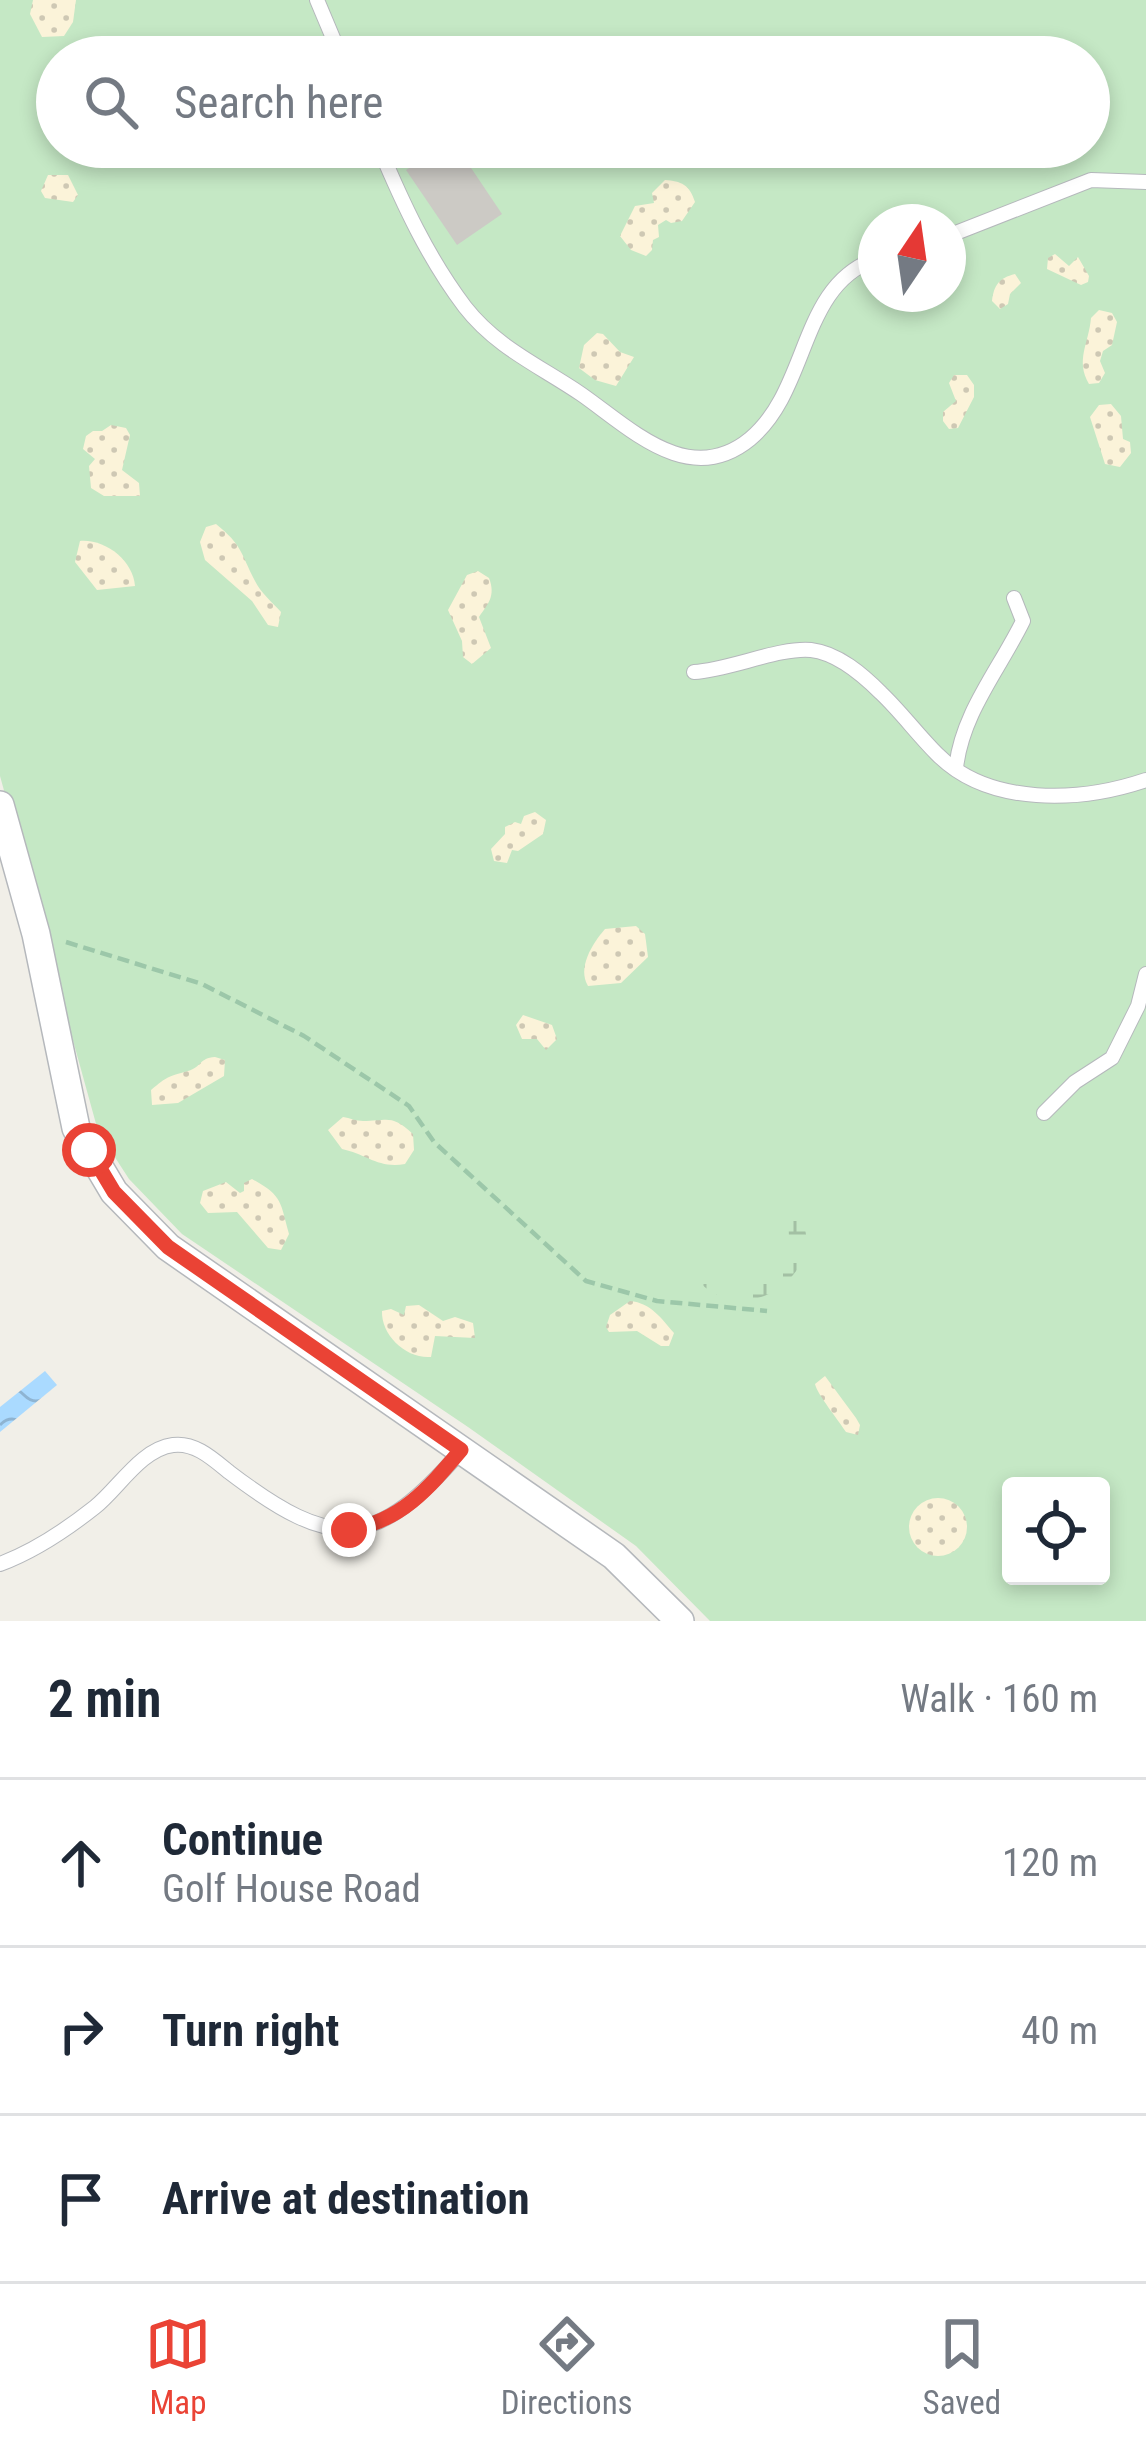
<!DOCTYPE html>
<meta charset="utf-8">
<style>
:root{--surface:#fff;--page:#f2f2f3;--text:#1f2937;--muted:#747a83;--line:#e0e1e3;--accent:#ea4335}
body{margin:0;font-family:"Roboto Condensed",sans-serif;background:var(--page);color:var(--text)}
.controls{position:absolute;right:36px;bottom:36px;display:grid;overflow:hidden;border-radius:12px;box-shadow:0 6px 18px #0003}
.controls button{width:108px;height:108px;display:grid;place-items:center;padding:0;border:0;border-bottom:3px solid var(--line);background:var(--surface);color:var(--text);font:60px sans-serif}
.compass{position:absolute;left:858px;top:204px;width:108px;height:108px;border-radius:50%;background:var(--surface);box-shadow:0 6px 18px #0003;rotate:13deg}
.stop{position:absolute;width:36px;height:36px;margin:-27px;border:9px solid #ea4335;border-radius:50%;background:#fff}
.stop.end{background:#ea4335;border-color:#fff;box-shadow:0 3px 12px #0008}
.list{margin:0;padding:0;list-style:none}
h2{display:flex;justify-content:space-between;align-items:center;height:156px;margin:0;padding:0 48px;font-size:51px}
h2 small{font-size:39px;font-weight:400;color:var(--muted)}
.list li{display:grid;grid-template-columns:78px 1fr auto;gap:36px;align-items:center;box-sizing:border-box;height:168px;padding:0 48px;border-top:3px solid var(--line)}
.list b{display:block;font-size:45px;white-space:nowrap}
.list p{margin:0;font-size:39px;white-space:nowrap;color:var(--muted)}
.list em{font-size:39px;font-style:normal;color:var(--muted)}
.icon{flex:none;width:66px;height:66px;fill:none;stroke:currentColor;stroke-width:2;stroke-linecap:round;stroke-linejoin:round}
.map{position:relative;flex:none;width:1146px;height:1621px;overflow:hidden}
.search{position:absolute;background:var(--surface);box-shadow:0 6px 18px #0003;left:36px;right:36px;top:36px;height:132px;display:flex;align-items:center;gap:30px;box-sizing:border-box;padding:0 42px;border-radius:66px;color:var(--muted);font-size:45px}
.sheet{height:660px;background:var(--surface)}
nav{display:flex;justify-content:space-around;align-items:center;box-sizing:border-box;height:168px;border-top:3px solid var(--line);background:var(--surface);font-size:33px;color:var(--muted)}
nav a{display:grid;justify-items:center;gap:6px}
nav .on{color:var(--accent)}
.map>svg:first-child{display:block}
.green{fill:#c5e8c5;fill-rule:evenodd}
.wetland{fill:url(#wetland-marsh)}
.sand{fill:url(#sand-dots)}
.water{fill:url(#water-waves)}
.building{fill:#cccac5}
.lines{fill:none;stroke-linecap:round;stroke-linejoin:round}
.lane-casing{stroke:#b5b8bc;stroke-width:16}
.street-casing{stroke:#b5b8bc;stroke-width:30}
.path{stroke:#9cc7a9;stroke-width:4.5;stroke-dasharray:12 6;stroke-linecap:butt}
.lane{stroke:#fff;stroke-width:14}
.street{stroke:#fff;stroke-width:27}
.route{stroke:#ea4335;stroke-width:15}
</style>
<div class="map">
<svg width="1146" height="1621" viewBox="0 0 1146 1621">
<defs>
<pattern id="wetland-marsh" width="20" height="14" patternUnits="userSpaceOnUse" patternTransform="scale(3)"><rect width="20" height="14" fill="#c5e8c5"/><path d="M1 5h8M5 5V1M11 12h8M15 12V8" fill="none" stroke="#a3c0a4"/></pattern>
<pattern id="sand-dots" width="8" height="8" patternUnits="userSpaceOnUse" patternTransform="scale(3)"><rect width="8" height="8" fill="#fbf3d9"/><path d="M2 2h.1M6 6h.1" fill="none" stroke="#cec8b4" stroke-width="1.8" stroke-linecap="round"/></pattern>
<pattern id="water-waves" width="16" height="10" patternUnits="userSpaceOnUse" patternTransform="scale(3)"><rect width="16" height="10" fill="#aadaff"/><path d="M0 5q4-4 8 0t8 0" fill="none" stroke="#8eb4d2"/></pattern>
</defs>
<rect width="100%" height="100%" fill="#f1efe8"/>
<path class="green" d="M0 0H1146V1621H710L636 1546 468 1427 182 1234 129 1179 98 1131 0 776ZM57 57H1089V147H57ZM876 222H948V294H876ZM1011 1486H1101V1576H1011Z"/>
<path class="wetland" d="M788 1207C846 1249 755 1343 695 1278L693 1267C729 1285 777 1302 788 1246 791 1233 786 1219 788 1207Z"/>
<g class="sand">
<polygon points="33,0 76,0 73,22 64,36 42,37 30,14"/>
<polygon points="48,175 68,175 78,195 73,202 45,198 41,191"/>
<path d="M665 180C681 181 690 185 695 202L682 221 671 223 666 220 658 225 659 237 653 240 652 250 646 256 631 250 620 236 635 206 654 203 652 193Z"/>
<polygon points="1055,254 1069,266 1078,257 1089,276 1088,282 1081,285 1047,269 1048,258"/>
<path d="M1015 274 1021 283 1010 294 1008 304 1000 309 992 301C994 285 999 278 1015 274Z"/>
<path d="M1099 310 1112 313 1117 322 1112 345 1103 351 1100 361 1105 373 1099 383 1089 384C1075 360 1089 343 1091 318Z"/>
<polygon points="597,333 603,334 620,352 634,357 616,386 595,380 579,368 584,345"/>
<polygon points="954,375 967,375 974,385 974,397 958,428 949,429 943,421 943,412 956,401 949,383"/>
<polygon points="1111,404 1121,416 1123,439 1130,442 1131,453 1120,467 1105,464 1090,417 1099,405"/>
<polygon points="111,425 126,428 130,435 122,470 139,483 140,496 104,496 91,488 89,466 95,459 83,449 86,436 93,431 102,431"/>
<path d="M216 524C243 546 240 552 255 581 260 592 273 603 281 612L278 627 268 625 252 601 205 560 200 542 206 527Z"/>
<path d="M80 541C106 539 133 561 135 586L97 590 75 562Z"/>
<path d="M478 571 489 578C496 596 488 604 479 617L491 648 472 664 463 657 462 641 448 610 467 575Z"/>
<polygon points="535,812 546,820 543,834 518,851 512,850 507,863 494,861 491,849 505,834 505,827 515,822 521,824 524,816"/>
<path d="M636 926 645 934 648 957 621 983 588 986C577 968 592 944 605 929Z"/>
<polygon points="523,1015 552,1025 557,1039 546,1050 537,1039 522,1039 516,1025"/>
<path d="M215 1057 225 1060 224 1076 178 1103 152 1105 151 1090C168 1076 167 1077 188 1071 202 1067 199 1058 215 1057Z"/>
<path d="M343 1117C350 1118 356 1121 363 1121 389 1121 391 1114 413 1134L414 1150 405 1164C379 1169 366 1154 342 1149L328 1130Z"/>
<path d="M252 1179C283 1196 280 1202 289 1234L281 1250 268 1248 237 1212 208 1213 200 1203 203 1191 226 1182 240 1193 244 1191V1183Z"/>
<path d="M630 1301C651 1303 661 1318 674 1333L669 1346H661L637 1331 609 1332 606 1327 610 1315Z"/>
<path d="M419 1305 443 1321 455 1317 473 1323 475 1338 435 1336 431 1357C406 1359 381 1335 382 1311L391 1309 404 1315 406 1306Z"/>
<path d="M825 1376 856 1418 860 1425 858 1435 846 1432C839 1421 817 1394 815 1384Z"/>
<circle cx="938" cy="1527" r="29"/>
</g>
<polygon class="water" points="45,1371 57,1385 0,1432 0,1407"/>
<polygon class="building" points="441,147 457,147 502,214 457,245 406,170"/>
<g class="lines">
<defs>
<g id="lane">
<polyline points="317,0 341,57"/>
<path d="M379 147C403 204 428 258 465 307 497 348 540 366 581 394 630 428 689 489 750 439 810 389 799 285 876 259"/>
<polyline points="948,236 1091,180 1146,182"/>
<path d="M694 672C729 670 780 647 811 650 838 653 863 675 881 693 901 712 917 734 937 754 989 807 1081 802 1146 780"/>
<path d="M956 768C962 713 999 670 1023 621L1014 598"/>
<polyline points="1044,1113 1075,1082 1112,1058 1138,1006 1146,974"/>
<path d="M0 1564C35 1551 66 1530 95 1507 118 1489 141 1449 173 1445 195 1442 213 1459 229 1472 334 1552 375 1550 461 1451"/>
</g>
<polyline id="street" points="0,805 36,934 76,1128 114,1192 168,1247 614,1556 680,1621"/>
</defs>
<use href="#lane" class="lane-casing"/>
<use href="#street" class="street-casing"/>
<polyline class="path" points="66,942 202,984 304,1036 409,1106 434,1142 586,1281 657,1301 767,1311"/>
<use href="#lane" class="lane"/>
<use href="#street" class="street"/>
</g>
<g class="lines">
<path class="route" d="M89 1150 114 1192 168 1247 461 1450C428 1489 401 1521 349 1530"/>
</g>
</svg>
<div class="controls">
<button><svg class="icon" aria-label="locate" viewBox="0 0 24 24"><circle cx="12" cy="12" r="6"/><path d="M12 2v4M12 18v4M2 12h4M18 12h4"/></svg></button>
</div>
<svg class="compass" viewBox="-18 -18 36 36"><path d="M0-13l5 13h-10z" fill="#e53935"/><path d="M0 13l5-13h-10z" fill="#747a83"/></svg>
<div class="stop" style="left:89px;top:1150px"></div>
<div class="stop end" style="left:349px;top:1530px"></div>
<div class="search"><svg class="icon" aria-label="search" viewBox="0 0 24 24"><circle cx="10" cy="10" r="6"/><path d="M15 15l6 6"/></svg>Search here</div>
</div>
<section class="sheet">
<h2>2 min<small>Walk · 160 m</small></h2>
<ul class="list">
<li><svg class="icon" aria-label="ahead" viewBox="0 0 24 24"><path d="M12 20V5M6 11l6-6 6 6"/></svg><div><b>Continue</b><p>Golf House Road</p></div><em>120 m</em></li>
<li><svg class="icon" aria-label="right" viewBox="0 0 24 24"><path d="M7 20v-9h11M14 6l5 5-5 5"/></svg><div><b>Turn right</b></div><em>40 m</em></li>
<li><svg class="icon" aria-label="arrive" viewBox="0 0 24 24"><path d="M6 21V4h12l-3 4 3 4H6"/></svg><div><b>Arrive at destination</b></div></li>
</ul>
</section>
<nav>
<a class="on"><svg class="icon" aria-label="map" viewBox="0 0 24 24"><path d="M3 6l6-2 6 2 6-2v14l-6 2-6-2-6 2zM9 4v14M15 6v14"/></svg>Map</a>
<a><svg class="icon" aria-label="directions" viewBox="0 0 24 24"><path d="M12 3l9 9-9 9-9-9zM9 14v-3h6M13 9l2 2-2 2"/></svg>Directions</a>
<a><svg class="icon" aria-label="saved" viewBox="0 0 24 24"><path d="M7 4h10v16l-5-4-5 4z"/></svg>Saved</a>
</nav>
